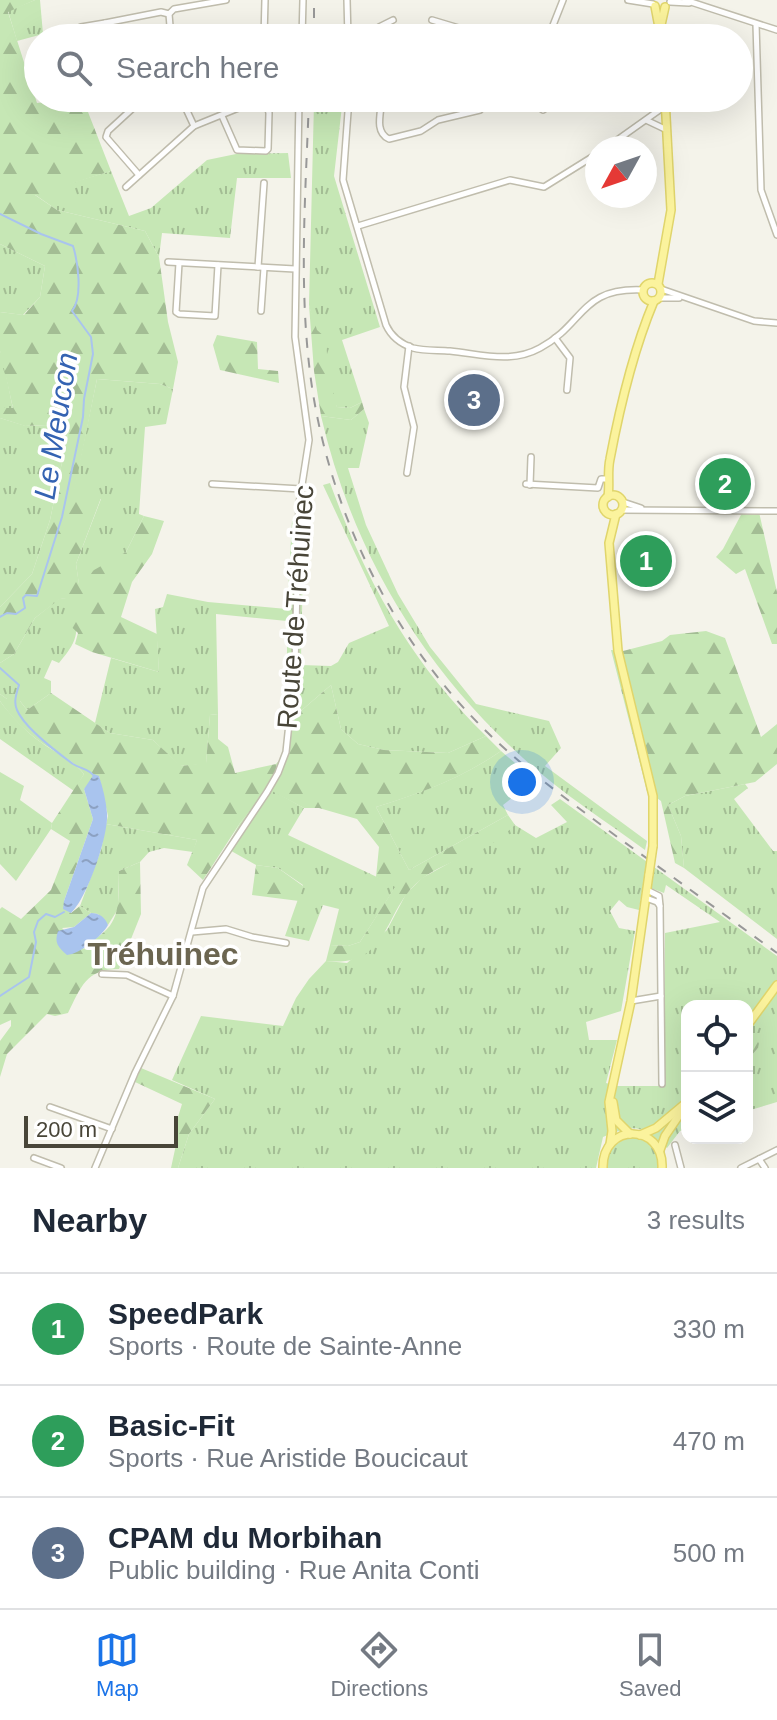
<!DOCTYPE html>
<meta charset="utf-8">
<style>
:root{--surface:#fff;--page:#f6f6f7;--text:#1f2937;--muted:#747a83;--line:#e0e1e3;--accent:#1a73e8}
body{margin:0;font-family:Arial,sans-serif;background:var(--page);color:var(--text)}
.controls{position:absolute;right:24px;bottom:24px;display:grid;overflow:hidden;border-radius:16px;box-shadow:0 8px 32px #0002}
.controls button{width:72px;height:72px;display:grid;place-items:center;padding:0;border:0;border-bottom:2px solid var(--line);background:var(--surface);color:var(--text);font:40px sans-serif}
.compass{position:absolute;left:585px;top:136px;width:72px;height:72px;border-radius:50%;background:var(--surface);box-shadow:0 8px 32px #0002;rotate:230deg}
.scale{position:absolute;left:24px;bottom:20px;width:154px;box-sizing:border-box;padding-left:8px;border:4px solid #484538;border-top:0;font-size:22px;line-height:28px;white-space:nowrap;color:#484538;-webkit-text-stroke:6px #fff;paint-order:stroke}
.you{position:absolute;left:522px;top:782px;width:28px;height:28px;margin:-20px;border:6px solid #fff;border-radius:50%;background:#1a73e8;box-shadow:0 0 0 12px #1a73e833}
.badge{display:grid;place-items:center;width:52px;height:52px;border-radius:50%;background:var(--accent);color:#fff;font-size:26px;font-weight:700}
.pin{position:absolute;translate:-50% -50%;border:4px solid #fff;box-shadow:0 2px 8px #0006}
.list{margin:0;padding:0;list-style:none}
h2{display:flex;justify-content:space-between;align-items:center;height:104px;margin:0;padding:0 32px;font-size:34px}
h2 small{font-size:26px;font-weight:400;color:var(--muted)}
.list li{display:grid;grid-template-columns:52px 1fr auto;gap:24px;align-items:center;box-sizing:border-box;height:112px;padding:0 32px;border-top:2px solid var(--line)}
.list b{display:block;font-size:30px;white-space:nowrap}
.list p{margin:0;font-size:26px;white-space:nowrap;color:var(--muted)}
.list em{font-size:26px;font-style:normal;color:var(--muted)}
.icon{flex:none;width:44px;height:44px;fill:none;stroke:currentColor;stroke-width:2;stroke-linecap:round;stroke-linejoin:round}
.map{position:relative;flex:none;width:777px;height:1168px;overflow:hidden}
.search{position:absolute;background:var(--surface);box-shadow:0 8px 32px #0002;left:24px;right:24px;top:24px;height:88px;display:flex;align-items:center;gap:20px;box-sizing:border-box;padding:0 28px;border-radius:44px;color:var(--muted);font-size:30px}
.sheet{height:440px;background:var(--surface)}
nav{display:flex;justify-content:space-around;align-items:center;box-sizing:border-box;height:112px;border-top:2px solid var(--line);background:var(--surface);font-size:22px;color:var(--muted)}
nav a{display:grid;justify-items:center;gap:4px}
nav .on{color:var(--accent)}
.map>svg:first-child{display:block}
.grass{fill:url(#grass-tufts);fill-rule:evenodd}
.forest{fill:url(#forest-firs)}
.water{fill:url(#water-ripples)}
.lines{fill:none;stroke-linecap:round;stroke-linejoin:round}
.stream{stroke:#a9c4ee;stroke-width:2}
.minor-casing{stroke:#c0bdad;stroke-width:8}
.major-casing{stroke:#e0d56c;stroke-width:10}
.minor{stroke:#fff;stroke-width:5}
.major{stroke:#fbf39d;stroke-width:7}
.rail{stroke:#989898;stroke-width:2;stroke-dasharray:10 10;stroke-linecap:butt}
.major-bridge-casing{stroke:#e0d56c;stroke-width:10;stroke-linecap:butt}
.major-bridge{stroke:#fbf39d;stroke-width:7}
.labels{text-anchor:middle;stroke-width:7;stroke-linejoin:round;paint-order:stroke}
.street-label{font-size:28px;fill:#484538;stroke:#fff}
.water-label{font-size:30px;font-style:italic;fill:#3463b2;stroke:#fff}
.quarter-label{font-size:32px;font-weight:bold;fill:#6b6550;stroke:#fff}
</style>
<div class="map">
<svg width="777" height="1168" viewBox="0 0 777 1168">
<defs>
<pattern id="grass-tufts" width="24" height="20" patternUnits="userSpaceOnUse" patternTransform="scale(2)"><rect width="24" height="20" fill="#c6e7b5"/><path d="M3 7l-1-3M5 7V3M7 7l1-3M15 17l-1-3M17 17v-4M19 17l1-3" fill="none" stroke="#a3bd94"/></pattern>
<pattern id="forest-firs" width="22" height="20" patternUnits="userSpaceOnUse" patternTransform="scale(2)"><rect width="22" height="20" fill="#c6e7b5"/><path d="M5 1l3.5 6h-7zM16 11l3.5 6h-7z" fill="#a3bd94"/></pattern>
<pattern id="water-ripples" width="26" height="14" patternUnits="userSpaceOnUse" patternTransform="scale(2)"><rect width="26" height="14" fill="#a9c4ee"/><path d="M2 4q2-2 4 0t4 0M15 11q2-2 4 0t4 0" fill="none" stroke="#8ca1c2"/></pattern>
</defs>
<rect width="100%" height="100%" fill="#f4f3ea"/>
<g class="grass">
<polygon points="35,0 40,0 43,34 17,41 8,11"/>
<polygon points="314,102 342,106 334,176 380,327 342,340 362,402 350,408 337,407 332,396 309,305"/>
<polygon points="288,153 291,178 237,178 230,238 162,233 159,257 145,231 57,210 34,194 111,171 129,216 151,208 207,160 236,154"/>
<polygon points="0,244 45,266 40,297 23,315 0,312"/>
<polygon points="0,351 2,355 13,409 0,408"/>
<polygon points="97,379 160,384 173,389 166,424 145,427 139,514 144,516 126,552 79,585 76,564 101,499 73,494"/>
<path d="M364 409 369 423 359 468H348L366 525 398 594 430 647 476 704 549 721 561 748 545 766 647 841 645 850C604 820 560 792 523 758 421 666 352 550 321 416L351 420Z"/>
<polygon points="0,418 26,426 70,424 50,520 32,574 0,607"/>
<path d="M330 483C366 581 410 662 486 736L448 753 384 750 358 744 341 729 331 685 295 716 301 665 331 666 338 662 349 643 389 626 323 485Z"/>
<polygon points="292,521 304,523 301,657 287,654 287,621 216,614 218,714 210,715 206,764 180,766 153,740 110,733 95,723 111,658 159,672 155,609 163,607 167,594 208,602 287,609"/>
<path d="M60 598 72 599C78 632 81 637 59 663L52 660 44 678 51 681V693L27 710 20 701 7 699 0 694V663L14 654 35 618Z"/>
<path d="M0 701C11 716 26 732 42 743 57 754 72 759 84 774L74 791 0 739Z"/>
<path d="M501 751 535 780 503 805 508 815 409 870 376 807C421 793 462 778 501 751Z"/>
<polygon points="0,772 24,786 20,800 52,823 51,829 16,881 0,864"/>
<polygon points="745,784 748,788 734,799 773,851 777,851 777,939 684,868 681,836 668,805 685,796"/>
<polygon points="268,788 304,808 288,835 396,886 360,942 348,946 330,945 339,909 323,905 309,941 285,936 303,885 278,868 256,865 226,848 240,823"/>
<path d="M560 799 777 956V1102L747 1111V1061L758 1048 747 1034V1006H687V1129L680 1131 667 1148C641 1125 636 1123 603 1137L596 1168H178L189 1134 215 1099 172 1080 201 1016 283 1026 296 998 309 979 326 961 347 963 387 930 406 894 422 878 453 861 486 847 515 825 536 838 567 822 551 805ZM643 885 664 893 666 885 720 922 665 933 664 1086H618L606 1083 617 1040H589L586 1022 621 1011 635 931 619 928 610 911 619 900 627 907 639 910Z"/>
<polygon points="106,824 197,840 193,852 164,848 149,852 140,862 119,871 118,909 108,925 98,914 91,913 80,906 101,850"/>
<path d="M635 1137C651 1142 659 1151 659 1168H607C606 1149 617 1139 635 1137Z"/>
</g>
<g class="forest">
<polygon points="0,0 35,0 8,12 37,103 80,98 88,112 111,171 35,195 57,210 145,231 159,257 168,322 178,362 173,389 160,384 97,379 74,493 101,498 76,564 79,584 94,570 126,552 144,516 164,521 152,554 132,582 121,617 157,634 159,672 92,652 75,644 78,633 62,618 71,600 61,598 35,618 14,654 0,663 0,607 32,574 50,520 70,424 25,426 0,418 0,408 13,408 0,351 0,312 24,315 40,297 45,266 0,244"/>
<polygon points="309,305 317,330 326,338 328,371 337,407 350,408 362,402 364,409 351,420 321,416 314,371"/>
<polygon points="217,335 257,342 258,369 278,371 279,383 220,370 213,345"/>
<polygon points="759,512 777,592 777,644 772,644 745,569 736,574 716,557 723,549 742,513"/>
<polygon points="706,631 725,638 761,737 777,724 777,764 755,782 685,796 668,805 681,836 684,868 675,863 661,801 647,791 611,650 623,651 662,641 670,635"/>
<path d="M331 685 341 729 358 744 384 750 448 753 486 736 501 751C462 778 422 793 376 807L409 870 508 815 515 825C506 833 496 842 485 848 465 858 442 864 423 878 382 907 393 968 326 961L330 945 348 946 360 942 395 887 376 877 379 847 357 819 319 808H304L268 789 240 823 203 880 187 865 197 840 106 824 108 816 99 776 84 789 93 819 64 901 71 913 80 906 91 913 74 927 62 928 84 949C90 942 97 938 104 932 122 917 118 892 119 871L140 862 141 914 119 969C86 969 81 987 68 1013L55 1016 47 1014 7 1054 0 1077V1041L11 1026V1020L0 1025V909L2 907 21 919 51 890 70 841 51 829 52 823 84 774C72 759 57 753 42 743 26 732 11 717 0 701V694L7 699 11 693 20 695V701L27 710 51 693 110 733 153 740 181 766 206 763 210 715 218 714V739L228 747 235 773 276 764 288 750 295 716Z"/>
<polygon points="256,865 278,868 303,886 299,901 252,895"/>
<polygon points="748,1033 761,1033 758,1048 747,1061"/>
<polygon points="141,1068 215,1099 189,1134 178,1168 171,1168 177,1140 174,1130 182,1104 135,1082"/>
</g>
<g class="water">
<path d="M94 774 99 776C103 788 106 801 107 813 109 835 87 899 71 913L63 909 64 901 93 819 84 789Z"/>
<path d="M91 913C99 913 105 917 108 925 102 936 80 954 67 955 58 947 54 943 58 931L74 927Z"/>
</g>
<g class="lines">
<g class="stream">
<path d="M0 214 41 234 73 246C78 262 83 297 72 311L91 337 93 354 84 399 83 417 62 517 37 596 26 595 23 598 25 608 16 614 7 613 0 617"/>
<path d="M0 668 19 685C17 692 13 702 17 710 24 727 58 753 73 764 81 769 89 769 94 776"/>
<polyline points="0,996 29,977 36,942 34,932 38,921 46,914 55,917 64,912"/>
</g>
<defs>
<g id="minor">
<polyline points="347,0 348,38"/>
<polyline points="628,0 653,4"/>
<polyline points="685,0 777,30"/>
<polyline points="670,2 689,3"/>
<polyline points="432,20 492,38"/>
<polyline points="756,24 761,190 777,235"/>
<polyline points="81,27 105,23"/>
<polyline points="348,34 377,31"/>
<polyline points="103,38 105,23 161,12 169,14"/>
<polyline points="171,38 169,14 174,9 226,0"/>
<polyline points="264,38 265,0"/>
<polyline points="302,38 303,0"/>
<polyline points="379,38 379,27 393,20"/>
<polyline points="548,38 563,0"/>
<polyline points="181,98 194,126"/>
<path d="M349 98 343 180 386 325C391 336 401 344 413 348 424 351 438 350 450 351 481 354 511 364 540 348 585 324 580 287 643 290"/>
<path d="M382 98C381 113 374 132 389 139L421 131 438 120 480 110 489 98"/>
<polyline points="533,103 543,110 560,98"/>
<polyline points="222,116 237,150 266,151 268,149 269,113 265,98"/>
<polyline points="648,121 667,130"/>
<polyline points="606,148 665,106"/>
<polyline points="139,175 106,137 108,131 144,98"/>
<polyline points="126,187 194,126 263,98"/>
<polyline points="358,226 510,180 544,187 597,154"/>
<polyline points="168,262 295,269"/>
<polyline points="179,263 176,312 179,314 215,316 218,265"/>
<polyline points="258,267 264,183"/>
<polyline points="661,289 754,321 777,323"/>
<polyline points="659,298 679,298"/>
<polyline points="261,311 264,268"/>
<polyline points="555,338 570,358 567,390"/>
<polyline points="407,473 414,427 404,387 409,346"/>
<polyline points="212,484 301,489"/>
<polyline points="526,484 598,488 601,479 609,479"/>
<polyline points="530,485 531,457"/>
<polyline points="623,502 641,508"/>
<polyline points="621,510 777,511"/>
<polyline points="646,898 657,902 660,906 659,896 647,890"/>
<polyline points="660,906 662,1084"/>
<polyline points="192,932 226,929 252,937 286,943"/>
<polyline points="102,974 127,975 173,996"/>
<polyline points="631,1001 661,996"/>
<polyline points="50,1107 112,1129"/>
<polyline points="675,1145 681,1168"/>
<polyline points="34,1158 61,1168"/>
<polyline points="759,1159 765,1168"/>
<polyline points="95,1168 135,1073 173,996 203,888 267,792 278,773 286,752 295,667 299,504 309,440 295,337 299,98"/>
<polyline points="741,1168 777,1150"/>
</g>
<g id="major">
<polyline points="655,6 661,38"/>
<polyline points="661,25 665,7"/>
<circle cx="652" cy="292" r="9"/>
<polyline points="658,284 671,210 665,98"/>
<circle cx="613" cy="505" r="10"/>
<path d="M608 497C610 484 607 472 610 459 620 406 633 351 654 301"/>
<polyline points="616,514 609,543 618,651 653,796 653,846"/>
<polyline points="747,1026 777,985"/>
<polyline points="613,1102 616,1120 630,1134"/>
<polyline points="640,1135 656,1128 687,1102"/>
<polyline points="610,1144 612,1131 609,1102 631,1001 649,874"/>
<polyline points="660,1150 665,1136 682,1111"/>
<path d="M603 1168C602 1122 664 1123 662 1168"/>
</g>
</defs>
<use href="#minor" class="minor-casing"/>
<use href="#major" class="major-casing"/>
<use href="#minor" class="minor"/>
<use href="#major" class="major"/>
<g class="rail">
<polyline points="314,38 314,0"/>
<path d="M309 98C306 186 299 276 309 364 324 501 389 637 488 733 529 773 575 805 620 839 673 877 725 915 777 953"/>
</g>
<defs>
<polyline id="major-bridge" points="649,874 653,846"/>
</defs>
<use href="#major-bridge" class="major-bridge-casing"/>
<use href="#major-bridge" class="major-bridge"/>
</g>
<g class="labels">
<g class="street-label">
<text transform="translate(295 607) rotate(-86)" y="10">Route de Tréhuinec</text>
</g>
<g class="water-label">
<text transform="translate(56 426) rotate(-81)" y="10">Le Meucon</text>
</g>
<g class="quarter-label">
<text x="163" y="965">Tréhuinec</text>
</g>
</g>
</svg>
<div class="controls">
<button><svg class="icon" aria-label="locate" viewBox="0 0 24 24"><circle cx="12" cy="12" r="6"/><path d="M12 2v4M12 18v4M2 12h4M18 12h4"/></svg></button>
<button><svg class="icon" aria-label="layers" viewBox="0 0 24 24"><path d="M12 4l9 5-9 5-9-5zM3 14l9 5 9-5"/></svg></button>
</div>
<svg class="compass" viewBox="-18 -18 36 36"><path d="M0-13l5 13h-10z" fill="#e53935"/><path d="M0 13l5-13h-10z" fill="#747a83"/></svg>
<div class="scale">200 m</div>
<div class="you"></div>
<div class="pin badge" style="left:646px;top:561px;background:#2e9e5b">1</div>
<div class="pin badge" style="left:725px;top:484px;background:#2e9e5b">2</div>
<div class="pin badge" style="left:474px;top:400px;background:#5c6f8a">3</div>
<div class="search"><svg class="icon" aria-label="search" viewBox="0 0 24 24"><circle cx="10" cy="10" r="6"/><path d="M15 15l6 6"/></svg>Search here</div>
</div>
<section class="sheet">
<h2>Nearby<small>3 results</small></h2>
<ul class="list">
<li><span class="badge" style="background:#2e9e5b">1</span><div><b>SpeedPark</b><p>Sports · Route de Sainte-Anne</p></div><em>330 m</em></li>
<li><span class="badge" style="background:#2e9e5b">2</span><div><b>Basic-Fit</b><p>Sports · Rue Aristide Boucicaut</p></div><em>470 m</em></li>
<li><span class="badge" style="background:#5c6f8a">3</span><div><b>CPAM du Morbihan</b><p>Public building · Rue Anita Conti</p></div><em>500 m</em></li>
</ul>
</section>
<nav>
<a class="on"><svg class="icon" aria-label="map" viewBox="0 0 24 24"><path d="M3 6l6-2 6 2 6-2v14l-6 2-6-2-6 2zM9 4v14M15 6v14"/></svg>Map</a>
<a><svg class="icon" aria-label="directions" viewBox="0 0 24 24"><path d="M12 3l9 9-9 9-9-9zM9 14v-3h6M13 9l2 2-2 2"/></svg>Directions</a>
<a><svg class="icon" aria-label="saved" viewBox="0 0 24 24"><path d="M7 4h10v16l-5-4-5 4z"/></svg>Saved</a>
</nav>
